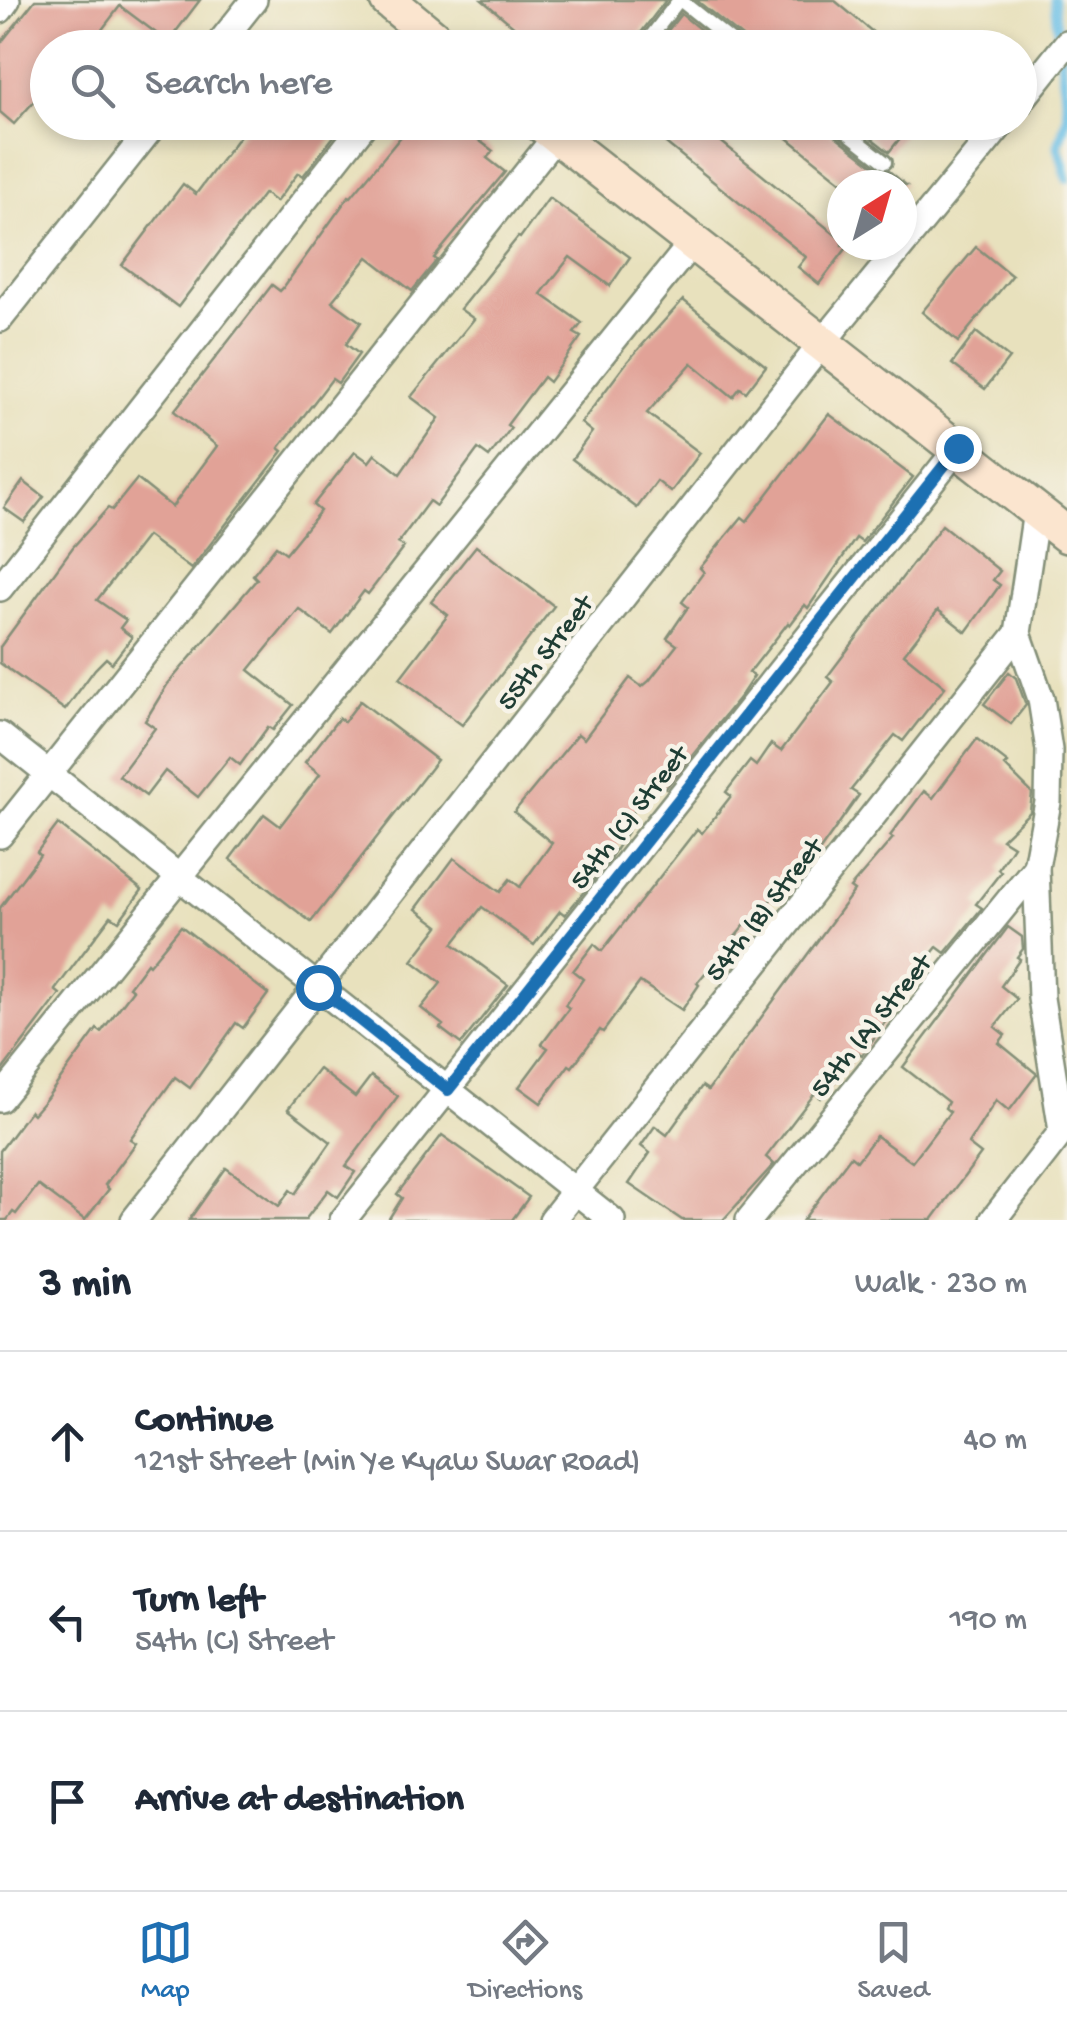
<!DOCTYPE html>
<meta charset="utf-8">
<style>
:root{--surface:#fff;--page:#f2f2f3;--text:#1f2937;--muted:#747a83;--line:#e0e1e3;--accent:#1f6fb2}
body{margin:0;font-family:"Gochi Hand",sans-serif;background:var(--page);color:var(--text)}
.compass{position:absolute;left:827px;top:170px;width:90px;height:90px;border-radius:50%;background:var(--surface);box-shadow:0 5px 15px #0003;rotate:37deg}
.stop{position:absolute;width:30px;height:30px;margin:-22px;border:8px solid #1f6fb2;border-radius:50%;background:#fff}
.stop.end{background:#1f6fb2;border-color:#fff;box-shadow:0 2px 10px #0008}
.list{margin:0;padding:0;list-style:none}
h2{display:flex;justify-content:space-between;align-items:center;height:130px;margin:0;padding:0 40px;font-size:42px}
h2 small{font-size:32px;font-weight:400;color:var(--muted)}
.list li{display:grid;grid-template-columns:65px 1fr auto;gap:30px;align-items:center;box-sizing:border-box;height:180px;padding:0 40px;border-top:2px solid var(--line)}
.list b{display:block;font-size:38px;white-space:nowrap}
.list p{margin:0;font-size:32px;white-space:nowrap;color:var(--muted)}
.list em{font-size:32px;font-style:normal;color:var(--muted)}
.icon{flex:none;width:55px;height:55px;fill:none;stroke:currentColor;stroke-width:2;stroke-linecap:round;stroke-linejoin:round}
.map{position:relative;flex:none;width:1067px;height:1220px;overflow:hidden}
.search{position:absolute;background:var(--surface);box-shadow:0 5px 15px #0003;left:30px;right:30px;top:30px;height:110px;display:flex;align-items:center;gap:25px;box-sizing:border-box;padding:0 35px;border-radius:55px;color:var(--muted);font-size:38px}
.sheet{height:670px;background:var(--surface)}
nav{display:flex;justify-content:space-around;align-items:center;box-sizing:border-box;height:140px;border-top:2px solid var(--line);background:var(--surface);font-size:28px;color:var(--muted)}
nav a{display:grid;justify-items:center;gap:5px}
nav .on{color:var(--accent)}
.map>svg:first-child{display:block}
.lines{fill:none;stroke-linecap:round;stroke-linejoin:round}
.stream{stroke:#6ac0e7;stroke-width:9}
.building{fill:#e1a297}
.service-casing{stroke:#848f78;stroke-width:18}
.minor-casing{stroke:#848f78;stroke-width:30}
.secondary-casing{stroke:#848f78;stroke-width:40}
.service{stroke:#fff;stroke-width:12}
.minor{stroke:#fff;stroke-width:25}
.secondary{stroke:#fbe5cf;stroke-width:35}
.route{stroke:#1f6fb2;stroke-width:12}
.labels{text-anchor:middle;stroke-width:9;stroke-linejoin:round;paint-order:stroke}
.street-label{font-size:28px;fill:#1f3d34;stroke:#f7f3e8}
</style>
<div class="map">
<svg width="1067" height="1220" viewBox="0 0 1067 1220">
<rect width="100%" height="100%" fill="#f7f3e8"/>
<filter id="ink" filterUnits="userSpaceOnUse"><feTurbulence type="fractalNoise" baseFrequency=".01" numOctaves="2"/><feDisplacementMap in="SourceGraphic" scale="20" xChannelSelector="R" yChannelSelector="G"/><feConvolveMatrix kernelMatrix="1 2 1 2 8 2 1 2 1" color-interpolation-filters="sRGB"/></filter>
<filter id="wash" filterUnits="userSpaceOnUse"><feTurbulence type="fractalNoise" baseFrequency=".0048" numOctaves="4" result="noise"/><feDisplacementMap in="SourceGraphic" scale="40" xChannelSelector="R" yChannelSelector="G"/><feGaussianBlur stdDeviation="2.25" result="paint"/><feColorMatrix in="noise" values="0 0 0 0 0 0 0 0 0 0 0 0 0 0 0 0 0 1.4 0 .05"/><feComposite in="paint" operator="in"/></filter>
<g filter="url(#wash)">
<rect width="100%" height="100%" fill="#e8e1bd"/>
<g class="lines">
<g class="stream">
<polyline points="1054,0 1067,115"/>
<polyline points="1067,116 1058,146 1067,179"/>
</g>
</g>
<g id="blocks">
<g class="building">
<polygon points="35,0 200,0 168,42 120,6 88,48 48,48 48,105 37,98 14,124 0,112 0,44"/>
<polygon points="482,0 666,0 630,47 625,48 540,48"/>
<polygon points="696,0 834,0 892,48 750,48 746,40"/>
<polygon points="681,14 723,48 675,48 662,38"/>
<polygon points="250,122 345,122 303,176 298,173 276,202 264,193 178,307 122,265 183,184 196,194"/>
<polygon points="413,122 455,122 493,151 487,158 505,172 434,258 437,260 412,291 368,257 332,301 361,322 346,344 359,354 338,383 332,379 279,448 283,451 191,569 147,536 97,600 126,620 120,628 132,637 112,663 106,658 95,669 65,710 0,663 0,647 73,547 108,508 112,510 137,479 172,507 217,446 174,411 272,285 280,291 283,288 349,196 351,197"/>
<polygon points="640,122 697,122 842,240 842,245 849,245 819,284 798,267 806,257"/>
<polygon points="768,122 824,122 828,130 879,170 889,171 906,185 846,185"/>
<polygon points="851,122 913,122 889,152"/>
<polygon points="549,198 630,257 610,286 570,257 541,294 582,323 574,333 581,337 549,382 543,377 507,425 511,428 489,457 478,449 436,506 429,501 398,543 404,547 368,594 364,591 332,634 299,609 249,670 293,705 273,730 268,727 240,765 230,757 198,797 165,771 146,796 119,776 155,728 145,721 167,685 257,579 253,575 276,546 286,553 320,511 313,505 355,452 369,462 375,454 400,474 439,418 411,397 474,319 460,309 518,237 520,238"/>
<polygon points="976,247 1012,276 958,342 922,312"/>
<polygon points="683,300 766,366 746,392 740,388 733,397 692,363 647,413 700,453 671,492 657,481 637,508 572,459 592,432 581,423 627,362"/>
<polygon points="976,332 1009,358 985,389 952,364"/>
<polygon points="829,414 913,477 862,542 856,538 808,608 805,605 790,625 788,623 749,673 754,676 742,694 666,788 659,783 629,817 634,821 607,863 565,915 560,911 534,945 482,907 453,944 508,985 461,1044 440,1028 443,1025 421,1008 441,983 412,961 439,926 416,909 454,858 500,892 510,879 520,887 552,843 514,812 578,734 584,739 630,678 642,687 649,681 677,645 667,638 688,607 682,602 704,572 700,568 742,517 747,521"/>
<polygon points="23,481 44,497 24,522 4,508"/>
<polygon points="942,525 1000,571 993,580 1000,585 966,632 938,610 904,654 945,687 903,741 895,735 851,790 859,795 791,891 782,884 758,917 754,914 697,983 699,985 682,1010 640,982 603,1032 600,1030 572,1067 569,1065 541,1103 519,1087 548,1048 542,1044 569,1008 565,1005 583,979 573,971 594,944 602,951 697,829 702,833 731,796 726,792 750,761 756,766 771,744 781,751 833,682 827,677"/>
<polygon points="476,546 554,606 462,725 400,678 448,615 431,602"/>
<polygon points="1009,672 1016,678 1026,705 1011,724 984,704"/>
<polygon points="360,701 437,760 311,922 230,859 264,814 280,826 320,774 305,762 339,718 344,722"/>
<polygon points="977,739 1008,763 1005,766 1032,793 1030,812 1002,839 1013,846 998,869 1001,872 976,904 982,908 945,953 937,947 903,990 906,992 862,1055 859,1053 821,1098 815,1093 766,1157 774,1164 723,1220 682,1220 629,1184 650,1153 641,1146 655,1126 667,1135 702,1086 708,1090 854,891 850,888 893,838 890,836 924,791 933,798"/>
<polygon points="58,824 142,890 119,921 111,916 55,990 60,994 0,1073 0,908 40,855 37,852"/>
<polygon points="181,926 268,994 243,1028 236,1023 190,1088 175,1077 130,1139 136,1143 105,1185 109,1189 85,1220 38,1185 16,1214 13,1212 7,1220 0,1220 0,1151 30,1111 33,1114 46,1099 97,1029 101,1032 133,990 129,987 147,963 149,965"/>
<polygon points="1008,927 1022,937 1023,949 1017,957 1020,959 1001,986 1017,999 995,1027 1005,1035 999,1043 1037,1074 1009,1111 996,1100 968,1144 981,1154 932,1220 803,1220 851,1156 857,1161 876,1136 912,1162 950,1112 945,1108 948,1102 903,1067"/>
<polygon points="319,1069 355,1097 371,1076 398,1096 346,1166 355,1172 338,1197 328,1190 305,1220 189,1220 226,1168 279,1206 290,1190 295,1194 331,1142 288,1109"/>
<polygon points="442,1135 529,1197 512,1220 388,1220 402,1198 397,1194"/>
</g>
</g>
</g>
<g filter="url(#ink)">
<use href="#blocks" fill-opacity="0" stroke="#848f78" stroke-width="2.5"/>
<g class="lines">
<defs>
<g id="service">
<polyline points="680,0 740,48"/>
<polyline points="642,48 679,0"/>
<polyline points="834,122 885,162"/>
</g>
<g id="minor">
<polyline points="0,10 7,0"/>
<polyline points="216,48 254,0"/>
<polyline points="1020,102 1067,43"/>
<polyline points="0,319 156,122"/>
<polyline points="1036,511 1018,633 1041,699 1049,750 1048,802 1036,867 1041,998 1062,1131"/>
<polyline points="0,588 366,122"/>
<polyline points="0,735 612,1220"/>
<polyline points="0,835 556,136"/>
<polyline points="0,1099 691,244"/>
<polyline points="134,1220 823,342 1003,122"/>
<polyline points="343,1220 958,448"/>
<polyline points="552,1220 1018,633"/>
<polyline points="749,1220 1036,867"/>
<polyline points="993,1220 1067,1125"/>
</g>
<g id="secondary">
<polyline points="388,0 446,48"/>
<polyline points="539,122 1067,535"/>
</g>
</defs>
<use href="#service" class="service-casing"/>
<use href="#minor" class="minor-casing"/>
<use href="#secondary" class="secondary-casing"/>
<use href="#service" class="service"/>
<use href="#minor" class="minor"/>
<use href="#secondary" class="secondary"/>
</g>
</g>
<g class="lines" filter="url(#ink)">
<polyline class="route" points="318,987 448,1090 958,448"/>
</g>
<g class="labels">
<g class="street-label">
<text transform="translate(543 651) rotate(-52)" y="10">55th Street</text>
<text transform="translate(627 816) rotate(-52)" y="10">54th (C) Street</text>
<text transform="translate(762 908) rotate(-52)" y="10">54th (B) Street</text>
<text transform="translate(869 1024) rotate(-51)" y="10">54th (A) Street</text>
</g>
</g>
</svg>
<svg class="compass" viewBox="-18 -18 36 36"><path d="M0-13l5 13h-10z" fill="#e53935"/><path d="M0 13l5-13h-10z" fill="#747a83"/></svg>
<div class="stop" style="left:318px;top:987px"></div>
<div class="stop end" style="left:958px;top:448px"></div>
<div class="search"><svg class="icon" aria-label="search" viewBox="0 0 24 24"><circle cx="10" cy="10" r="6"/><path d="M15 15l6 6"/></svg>Search here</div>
</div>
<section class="sheet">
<h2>3 min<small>Walk · 230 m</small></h2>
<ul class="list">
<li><svg class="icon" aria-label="ahead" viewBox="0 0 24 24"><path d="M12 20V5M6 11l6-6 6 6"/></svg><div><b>Continue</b><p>121st Street (Min Ye Kyaw Swar Road)</p></div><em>40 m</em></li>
<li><svg class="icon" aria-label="left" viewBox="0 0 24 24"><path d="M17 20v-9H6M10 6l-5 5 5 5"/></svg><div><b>Turn left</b><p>54th (C) Street</p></div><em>190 m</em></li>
<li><svg class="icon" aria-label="arrive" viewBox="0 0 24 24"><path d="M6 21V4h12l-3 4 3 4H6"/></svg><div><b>Arrive at destination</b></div></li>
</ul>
</section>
<nav>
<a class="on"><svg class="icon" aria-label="map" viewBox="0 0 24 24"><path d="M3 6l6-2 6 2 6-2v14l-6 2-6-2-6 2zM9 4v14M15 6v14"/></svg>Map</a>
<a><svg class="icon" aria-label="directions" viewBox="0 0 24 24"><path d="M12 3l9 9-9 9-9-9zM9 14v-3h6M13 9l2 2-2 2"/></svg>Directions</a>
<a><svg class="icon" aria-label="saved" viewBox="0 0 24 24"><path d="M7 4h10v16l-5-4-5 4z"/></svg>Saved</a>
</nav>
